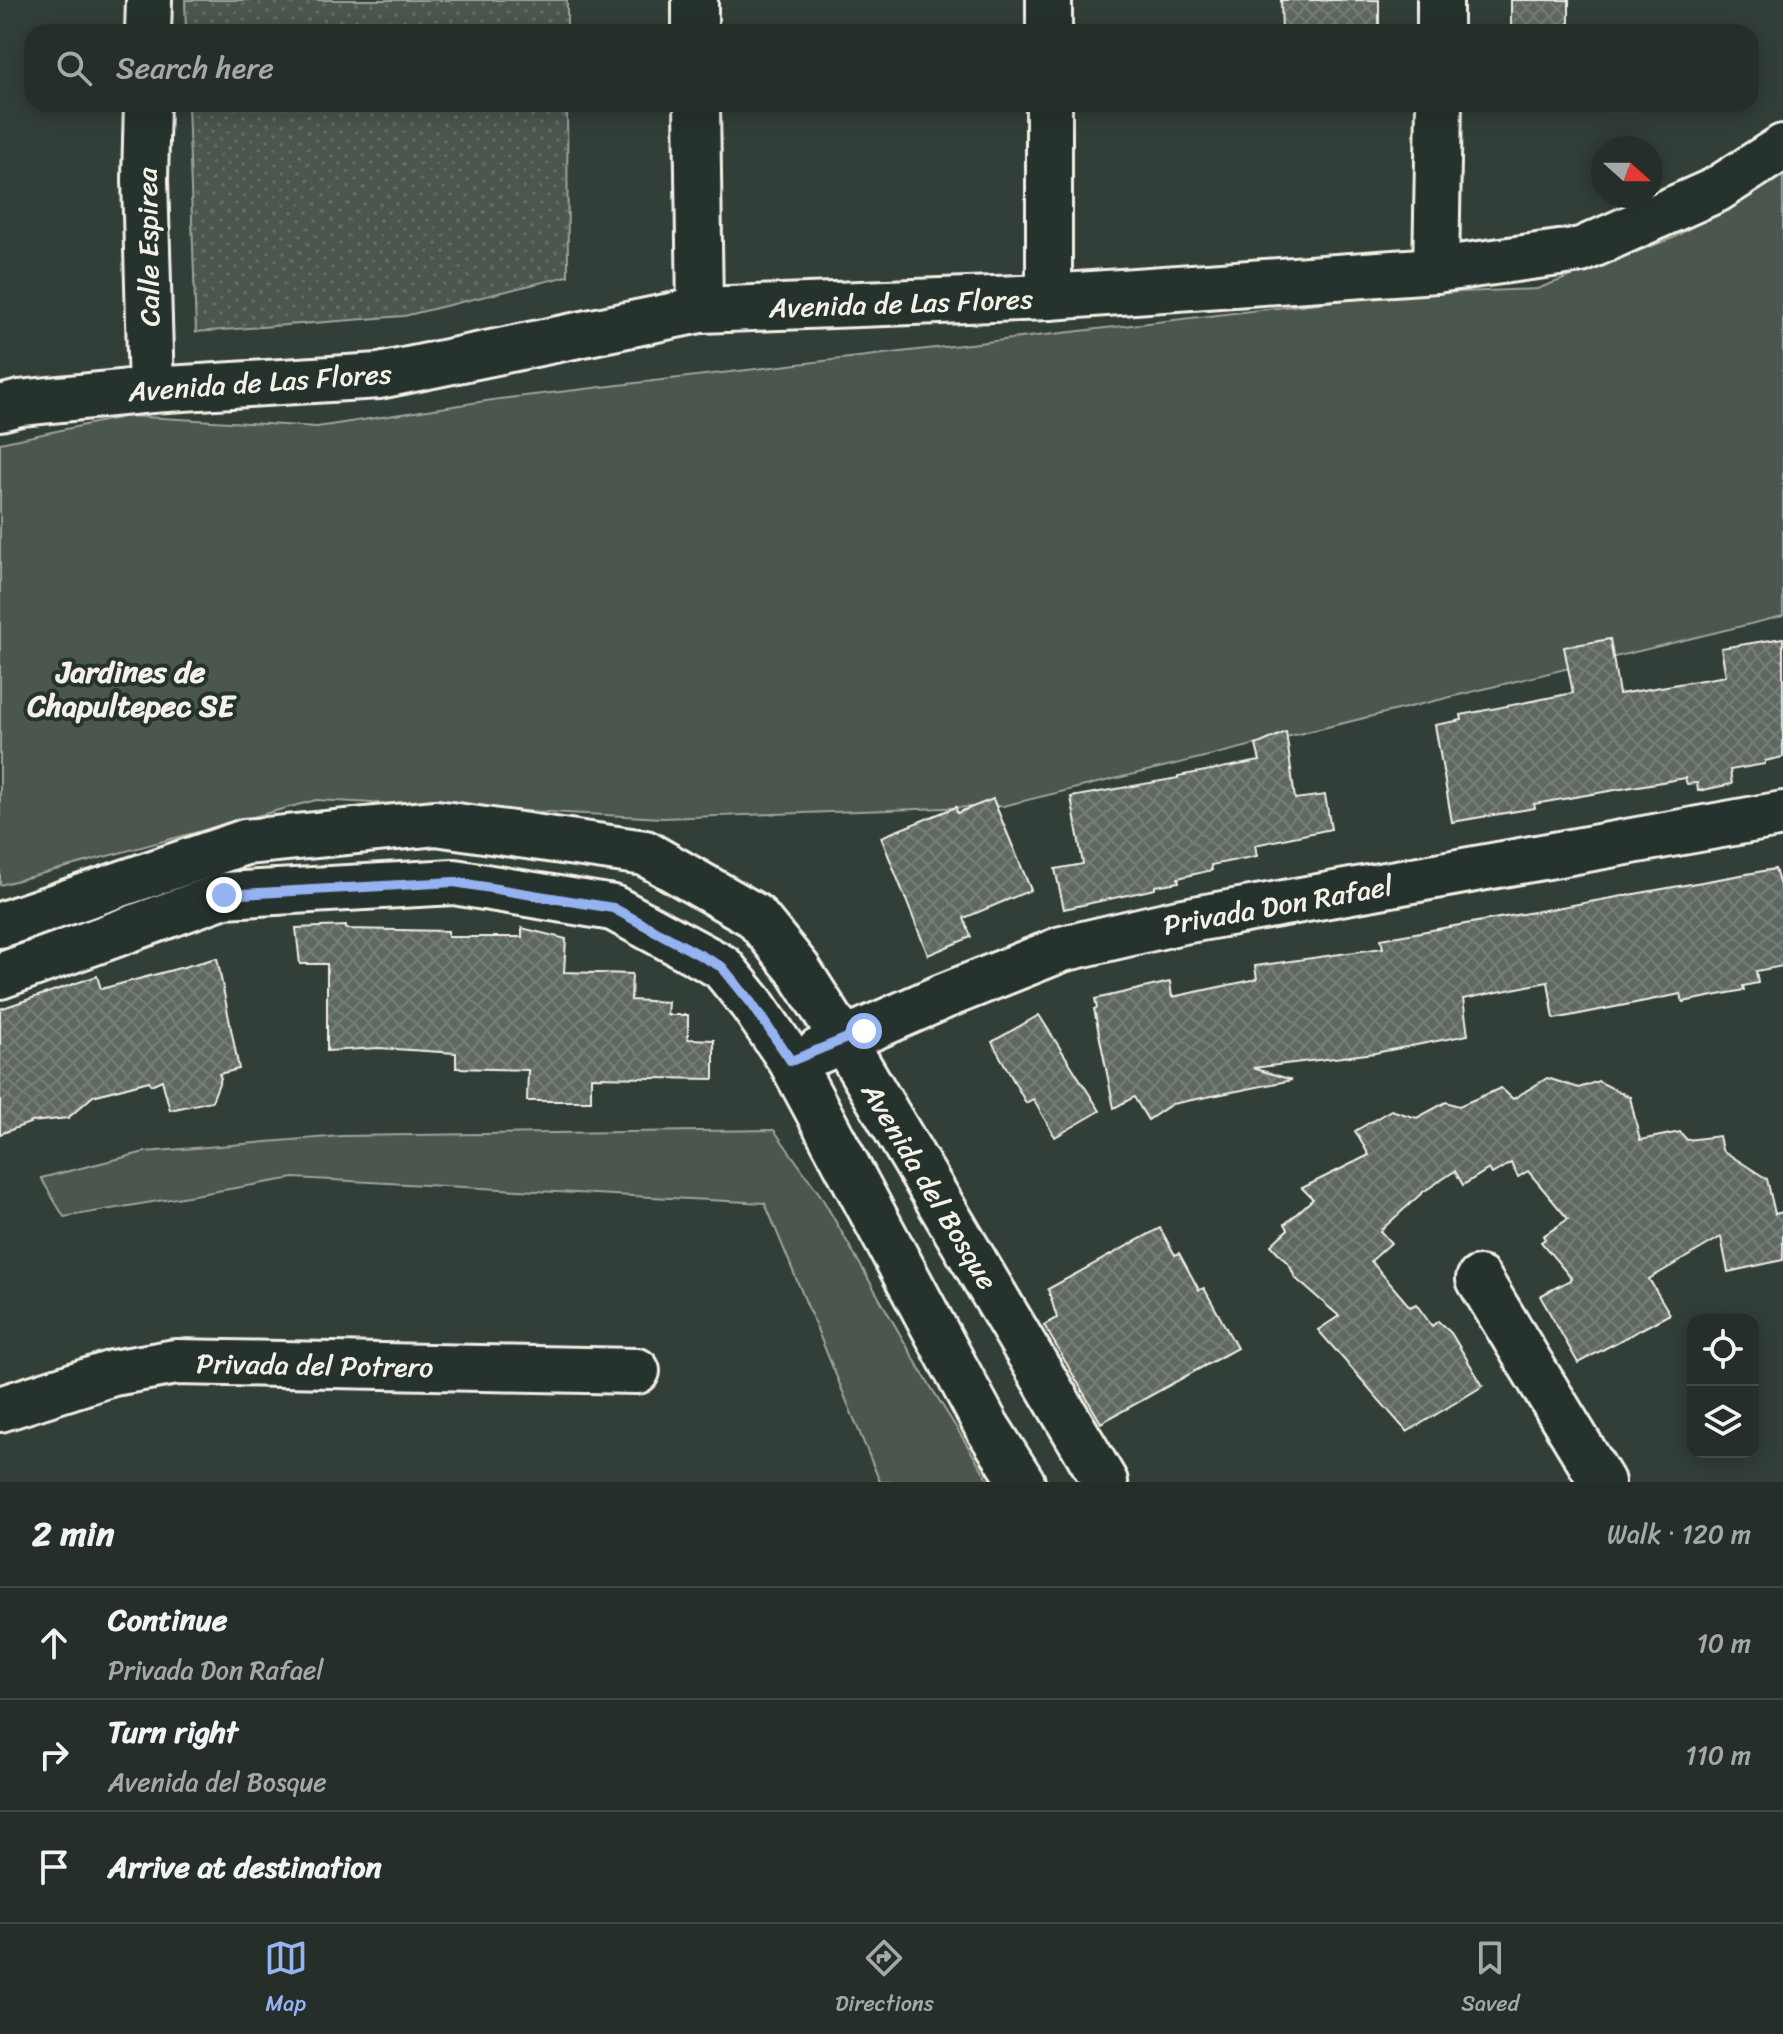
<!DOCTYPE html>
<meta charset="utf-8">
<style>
:root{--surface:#262e2a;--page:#323a36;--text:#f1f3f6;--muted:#a4a8a8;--line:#424a47;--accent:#95b2f1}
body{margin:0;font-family:Sriracha,sans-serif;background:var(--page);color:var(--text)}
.controls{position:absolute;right:24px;bottom:24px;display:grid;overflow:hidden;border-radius:16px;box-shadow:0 4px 20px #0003}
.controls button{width:72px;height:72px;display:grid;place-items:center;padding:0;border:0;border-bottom:2px solid var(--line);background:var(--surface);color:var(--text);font:40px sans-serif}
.compass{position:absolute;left:1591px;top:136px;width:72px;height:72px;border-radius:50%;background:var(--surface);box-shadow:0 4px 20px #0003;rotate:111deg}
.stop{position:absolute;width:24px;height:24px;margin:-18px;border:6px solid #95b2f1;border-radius:50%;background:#fff}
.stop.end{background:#95b2f1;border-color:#fff;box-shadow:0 2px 8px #0008}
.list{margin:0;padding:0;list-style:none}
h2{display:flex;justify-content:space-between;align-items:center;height:104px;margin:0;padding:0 32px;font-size:34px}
h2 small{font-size:26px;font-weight:400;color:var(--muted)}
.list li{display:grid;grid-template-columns:52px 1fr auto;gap:24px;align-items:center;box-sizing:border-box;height:112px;padding:0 32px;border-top:2px solid var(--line)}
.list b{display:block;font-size:30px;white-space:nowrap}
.list p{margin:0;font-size:26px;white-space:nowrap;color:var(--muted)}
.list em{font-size:26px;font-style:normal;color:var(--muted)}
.icon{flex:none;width:44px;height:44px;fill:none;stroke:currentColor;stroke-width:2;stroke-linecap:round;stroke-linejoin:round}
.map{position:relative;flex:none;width:1783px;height:1482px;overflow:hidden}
.search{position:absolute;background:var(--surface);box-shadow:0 4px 20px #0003;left:24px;right:24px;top:24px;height:88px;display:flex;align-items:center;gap:20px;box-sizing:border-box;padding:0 28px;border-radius:24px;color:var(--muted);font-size:30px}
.sheet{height:440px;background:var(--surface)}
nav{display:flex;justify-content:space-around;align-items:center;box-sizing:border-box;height:112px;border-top:2px solid var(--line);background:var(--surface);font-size:22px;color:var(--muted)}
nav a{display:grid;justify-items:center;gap:4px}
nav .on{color:var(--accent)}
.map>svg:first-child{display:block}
.grass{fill:#4c564f;stroke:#a0a49c;stroke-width:2}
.park{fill:url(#park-dots);stroke:#a0a49c;stroke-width:2}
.building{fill:url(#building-cross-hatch);stroke:#f4f1e8;stroke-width:2}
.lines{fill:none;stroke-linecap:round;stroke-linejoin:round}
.minor-casing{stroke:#f4f1e8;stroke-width:50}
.minor{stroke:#26332d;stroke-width:44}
.route{stroke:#95b2f1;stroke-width:10}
.labels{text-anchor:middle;stroke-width:8;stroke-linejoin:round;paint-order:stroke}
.street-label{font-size:28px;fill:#f4f1e8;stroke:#26332d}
.neighbourhood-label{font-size:30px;font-weight:bold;fill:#f4f1e8;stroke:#26332d}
</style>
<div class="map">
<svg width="1783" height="1482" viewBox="0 0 1783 1482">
<defs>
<pattern id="park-dots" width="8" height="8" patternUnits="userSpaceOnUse" patternTransform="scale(2)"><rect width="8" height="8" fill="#4c564f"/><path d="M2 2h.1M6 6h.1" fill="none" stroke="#666f68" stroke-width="1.8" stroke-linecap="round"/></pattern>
<pattern id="building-cross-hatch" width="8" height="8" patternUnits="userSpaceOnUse" patternTransform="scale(2)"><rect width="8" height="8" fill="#5f6861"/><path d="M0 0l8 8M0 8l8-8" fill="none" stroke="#777e78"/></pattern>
</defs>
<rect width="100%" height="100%" fill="#323e38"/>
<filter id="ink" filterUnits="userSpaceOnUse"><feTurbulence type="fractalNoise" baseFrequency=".0125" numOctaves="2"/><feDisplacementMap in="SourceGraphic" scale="16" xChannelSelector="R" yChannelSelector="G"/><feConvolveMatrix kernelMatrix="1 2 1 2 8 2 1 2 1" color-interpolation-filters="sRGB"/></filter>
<g filter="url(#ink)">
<g class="grass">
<polygon points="1783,171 1783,616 1003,806 663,818 316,800 0,885 0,443 127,416 317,427 499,399 1387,295 1537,289 1673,238"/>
<polygon points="774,1130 821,1196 921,1371 990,1482 880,1482 765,1203 294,1178 64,1217 41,1178 145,1152 341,1136"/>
</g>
<g class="park">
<polygon points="185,0 567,0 567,32 186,32"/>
<polygon points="188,104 567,104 568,276 404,316 196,332"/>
</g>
<g class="building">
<polygon points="1281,0 1379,0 1379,32 1282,32"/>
<rect x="1511" y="0" width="58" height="32"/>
<polygon points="1783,638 1783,757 1765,761 1765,764 1730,770 1732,784 1698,791 1697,783 1687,784 1685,778 1534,804 1535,808 1452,822 1435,725 1462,720 1461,715 1573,693 1564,647 1610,639 1619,694 1726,676 1721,648"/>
<polygon points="1286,732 1295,799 1325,795 1331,829 1255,845 1257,856 1211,865 1212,870 1178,878 1179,882 1155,886 1155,889 1064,909 1055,869 1083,864 1071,797 1178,778 1178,776 1260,761 1256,745"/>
<polygon points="993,799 1031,890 964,918 971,937 928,955 881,837 956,807 957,813"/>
<polygon points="1775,869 1783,896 1783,966 1756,971 1758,983 1743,986 1744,990 1683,1002 1681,994 1554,1019 1548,982 1463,999 1468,1035 1375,1053 1253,1068 1292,1080 1172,1104 1148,1120 1134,1097 1114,1108 1094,1009 1097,1008 1095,999 1170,982 1172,997 1257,979 1255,966 1383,948 1381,939"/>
<polygon points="346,926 346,929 448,931 448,937 522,937 522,928 566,939 564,972 632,974 631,1000 668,1002 667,1015 688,1015 688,1039 714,1040 714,1079 591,1077 591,1101 527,1101 528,1070 456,1068 456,1053 379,1048 327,1051 327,964 300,964 296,928"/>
<polygon points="217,958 239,1069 219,1074 221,1078 212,1101 170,1110 162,1080 151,1085 149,1081 93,1096 68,1118 32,1122 0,1134 0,1009 97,976 101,989"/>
<polygon points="1039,1015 1100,1111 1055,1137 1033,1099 1026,1103 992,1042"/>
<polygon points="1547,1078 1579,1088 1598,1081 1630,1097 1640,1140 1680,1132 1687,1140 1719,1136 1722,1150 1767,1179 1775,1214 1783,1212 1783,1260 1728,1272 1721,1237 1649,1279 1670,1314 1578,1363 1540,1296 1572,1279 1541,1242 1545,1239 1543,1236 1568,1219 1528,1171 1518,1177 1511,1163 1492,1174 1489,1169 1463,1185 1455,1171 1423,1192 1380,1231 1391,1243 1371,1261 1410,1307 1416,1304 1432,1326 1438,1321 1451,1333 1483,1386 1407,1432 1318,1330 1339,1316 1295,1278 1290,1266 1271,1245 1288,1229 1285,1224 1313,1199 1302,1188 1369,1155 1355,1131 1391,1110 1417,1118 1446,1102 1459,1106 1501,1088 1513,1099"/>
<polygon points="1160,1228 1175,1255 1179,1253 1199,1290 1204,1288 1237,1348 1101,1423 1044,1325 1057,1318 1048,1289"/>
</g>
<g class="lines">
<defs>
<g id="minor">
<polyline points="695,0 695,32"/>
<polyline points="1049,0 1049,32"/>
<polyline points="148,32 149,0"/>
<polyline points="1440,32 1440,0"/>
<polyline points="147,104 145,179 151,390"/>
<polyline points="697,104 700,310"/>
<polyline points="1049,104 1049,297"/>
<polyline points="1436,270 1439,104"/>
<polyline points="0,408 20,403 151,390 379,376 700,310 1049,297 1436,270 1581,250 1716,190 1783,147"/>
<polyline points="0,925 245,842 436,823 645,853 755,916 798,969 844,1041 1105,1482"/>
<polyline points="0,976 224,895 454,882 613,908 722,967 752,1004 791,1061 986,1425 1022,1482"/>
<polyline points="819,1051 942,997 1062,949 1178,922 1783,814"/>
<polyline points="1479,1279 1602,1482"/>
<polyline points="0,1409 113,1373 176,1362 637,1371"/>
</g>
</defs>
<use href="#minor" class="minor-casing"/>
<use href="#minor" class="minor"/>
</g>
</g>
<g class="lines" filter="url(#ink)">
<polyline class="route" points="224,895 454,882 613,908 722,967 752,1004 791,1061 864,1031"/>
</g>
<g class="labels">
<g class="street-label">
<text transform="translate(148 247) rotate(-91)" y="10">Calle Espirea</text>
<text transform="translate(901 303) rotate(-2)" y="10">Avenida de Las Flores</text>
<text transform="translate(260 382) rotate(-4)" y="10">Avenida de Las Flores</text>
<text transform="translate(1278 905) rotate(-10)" y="10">Privada Don Rafael</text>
<text transform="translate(930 1186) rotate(59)" y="10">Avenida del Bosque</text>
<text transform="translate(315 1365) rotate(1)" y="10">Privada del Potrero</text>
</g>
<g class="neighbourhood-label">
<text x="131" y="682">Jardines de<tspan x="131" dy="34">Chapultepec SE</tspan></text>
</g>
</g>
</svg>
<div class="controls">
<button><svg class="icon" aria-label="locate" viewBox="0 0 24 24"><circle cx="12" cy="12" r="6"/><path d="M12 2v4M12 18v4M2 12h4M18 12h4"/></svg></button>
<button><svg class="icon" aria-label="layers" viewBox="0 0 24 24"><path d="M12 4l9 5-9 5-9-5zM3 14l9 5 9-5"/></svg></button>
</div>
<svg class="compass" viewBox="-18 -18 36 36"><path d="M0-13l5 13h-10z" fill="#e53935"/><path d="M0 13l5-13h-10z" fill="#a4a8a8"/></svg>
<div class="stop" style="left:864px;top:1031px"></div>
<div class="stop end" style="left:224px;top:895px"></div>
<div class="search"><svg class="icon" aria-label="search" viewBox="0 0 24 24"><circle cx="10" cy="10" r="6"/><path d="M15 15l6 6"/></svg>Search here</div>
</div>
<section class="sheet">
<h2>2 min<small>Walk · 120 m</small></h2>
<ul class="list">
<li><svg class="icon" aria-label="ahead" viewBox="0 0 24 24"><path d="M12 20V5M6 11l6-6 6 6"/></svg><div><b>Continue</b><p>Privada Don Rafael</p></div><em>10 m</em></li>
<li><svg class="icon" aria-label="right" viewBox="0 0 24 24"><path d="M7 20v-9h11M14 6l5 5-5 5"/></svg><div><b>Turn right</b><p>Avenida del Bosque</p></div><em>110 m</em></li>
<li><svg class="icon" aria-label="arrive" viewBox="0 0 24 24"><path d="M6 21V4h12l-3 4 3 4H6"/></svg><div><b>Arrive at destination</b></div></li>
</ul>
</section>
<nav>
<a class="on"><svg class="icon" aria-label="map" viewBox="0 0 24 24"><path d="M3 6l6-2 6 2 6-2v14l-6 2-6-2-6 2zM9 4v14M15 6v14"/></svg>Map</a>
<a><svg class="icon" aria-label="directions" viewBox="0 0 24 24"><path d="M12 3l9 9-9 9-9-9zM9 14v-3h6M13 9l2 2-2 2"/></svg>Directions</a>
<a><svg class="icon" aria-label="saved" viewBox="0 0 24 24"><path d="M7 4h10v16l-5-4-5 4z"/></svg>Saved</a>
</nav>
